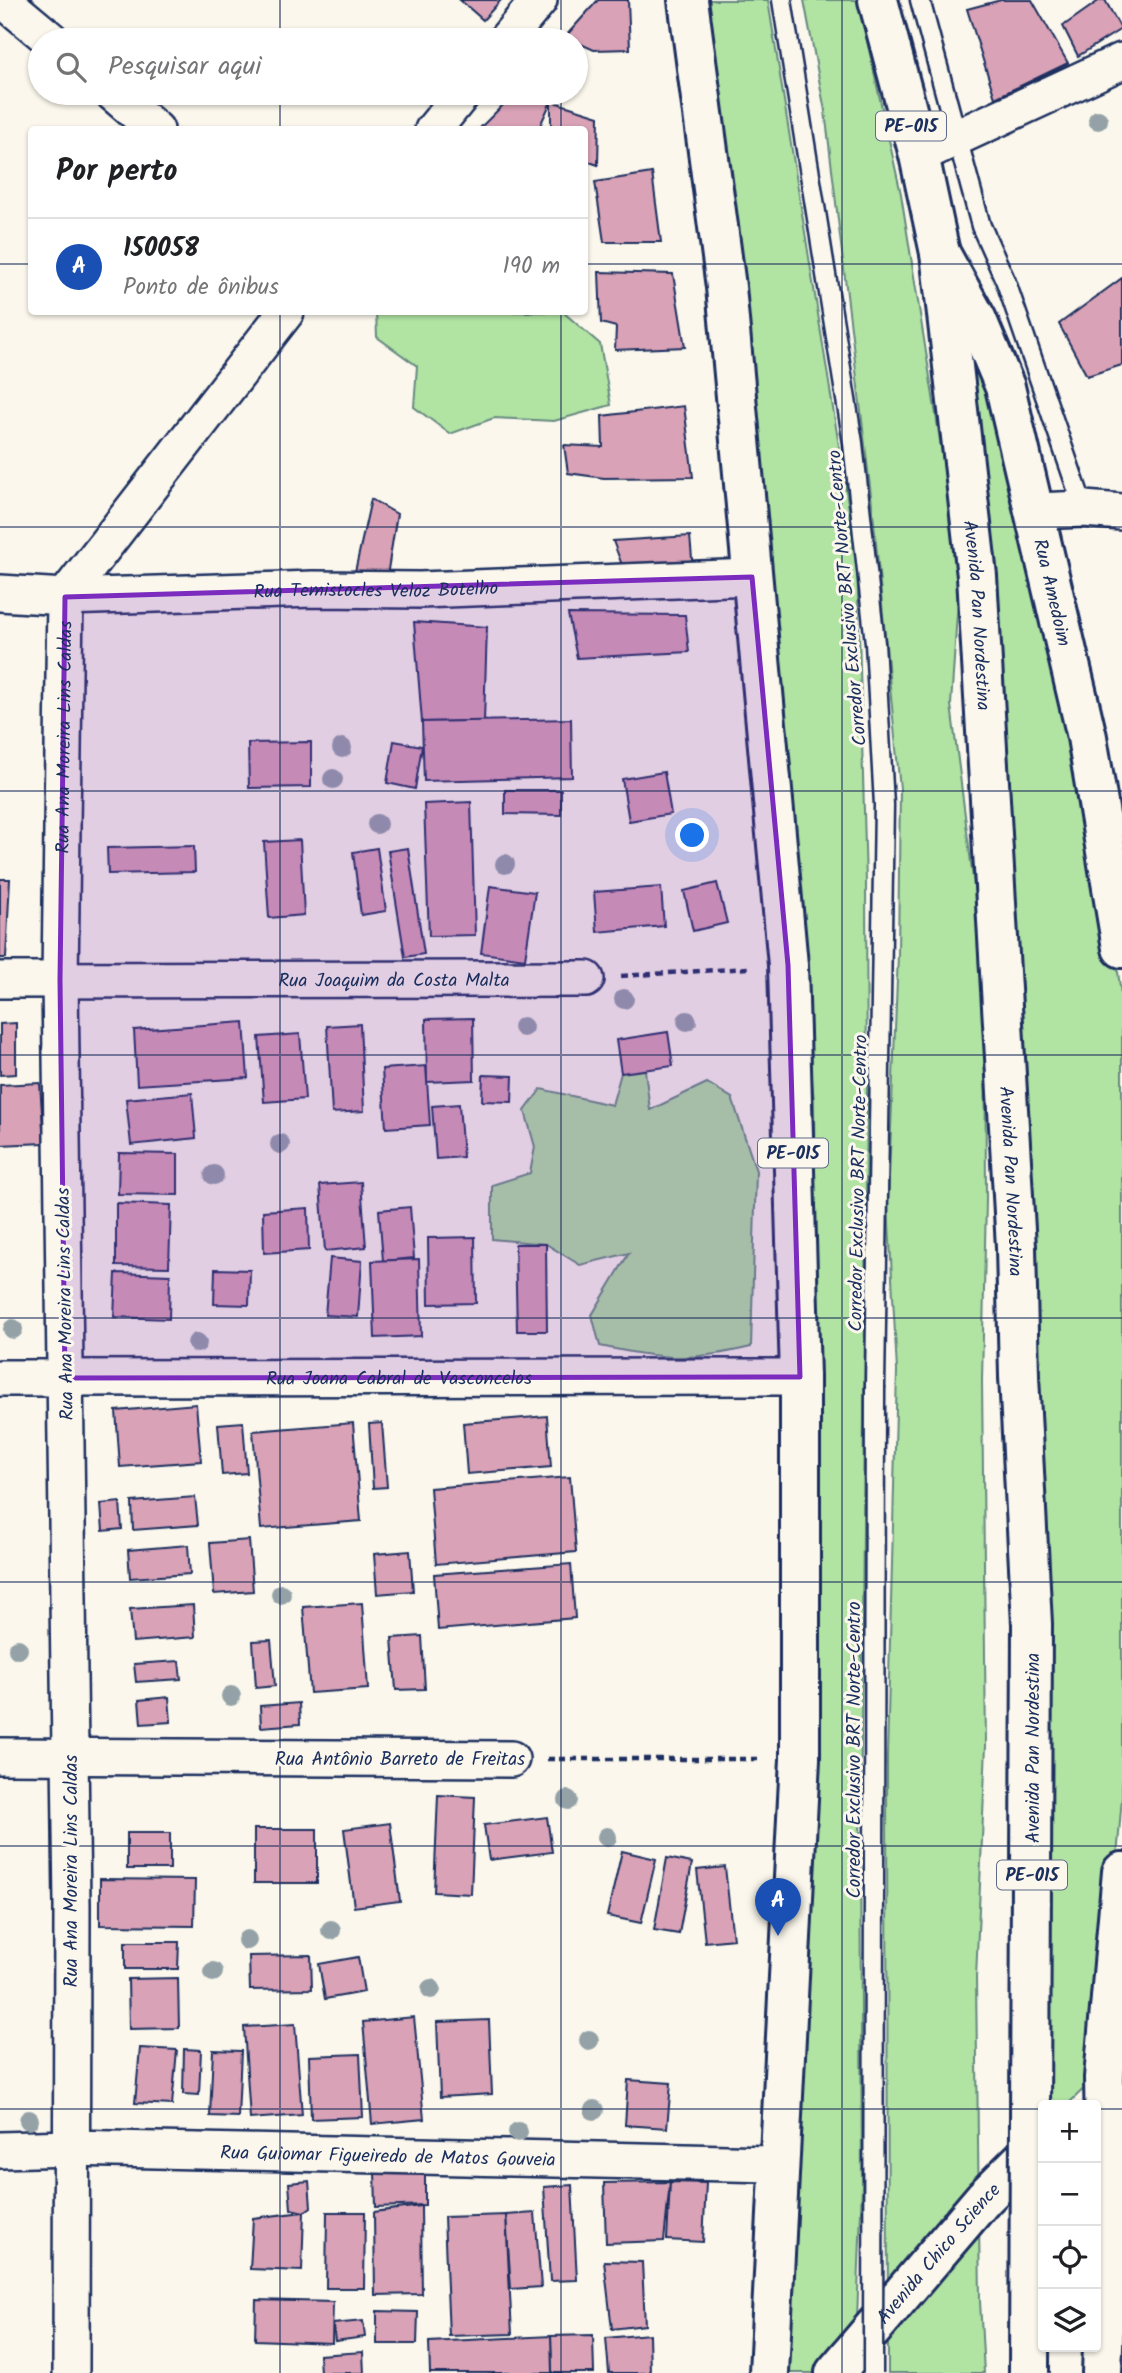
<!DOCTYPE html>
<html lang="pt">
<meta charset="utf-8">
<style>
:root{--surface:#fff;--page:#f2f2f2;--text:#202124;--muted:#757577;--line:#e0e0e0;--accent:#d1495b}
body{margin:0;font-family:Kalam,sans-serif;background:var(--page);color:var(--text)}
.controls{position:absolute;right:21px;bottom:21px;display:grid;overflow:hidden;border-radius:7px;box-shadow:0 2px 5px #0004}
.controls button{width:63px;height:63px;display:grid;place-items:center;padding:0;border:0;border-bottom:2px solid var(--line);background:var(--surface);color:var(--text);font:35px sans-serif}
.you{position:absolute;left:693px;top:836px;width:24px;height:24px;margin:-18px;border:5px solid #fff;border-radius:50%;background:#1a73e8;box-shadow:0 0 0 10px #1a73e833}
.badge{display:grid;place-items:center;width:46px;height:46px;border-radius:50%;background:var(--accent);color:#fff;font-size:23px;font-weight:700}
.pin{position:absolute;translate:-50% -58px;filter:drop-shadow(0 2px 4px #0008)}
.pin::after{content:'';position:absolute;top:37px;width:24px;height:21px;background:inherit;clip-path:polygon(0 0,100% 0,50% 100%)}
.list{margin:0;padding:0;list-style:none}
h2{display:flex;justify-content:space-between;align-items:center;height:91px;margin:0;padding:0 28px;font-size:30px}
h2 small{font-size:23px;font-weight:400;color:var(--muted)}
.list li{display:grid;grid-template-columns:46px 1fr auto;gap:21px;align-items:center;box-sizing:border-box;height:98px;padding:0 28px;border-top:2px solid var(--line)}
.list b{display:block;font-size:26px;white-space:nowrap}
.list p{margin:0;font-size:23px;white-space:nowrap;color:var(--muted)}
.list em{font-size:23px;font-style:normal;color:var(--muted)}
.icon{flex:none;width:38px;height:38px;fill:none;stroke:currentColor;stroke-width:2;stroke-linecap:round;stroke-linejoin:round}
.map{position:relative;flex:none;width:1122px;height:2373px;overflow:hidden}
.search{position:absolute;background:var(--surface);box-shadow:0 2px 5px #0004;left:28px;top:28px;width:560px;height:77px;display:flex;align-items:center;gap:18px;box-sizing:border-box;padding:0 24px;border-radius:38px;color:var(--muted);font-size:26px}
.panel{position:absolute;background:var(--surface);box-shadow:0 2px 5px #0004;left:28px;top:126px;width:560px;height:189px;border-radius:7px}
.map>svg:first-child{display:block}
.green{fill:#b1e3a3;stroke:#668980;stroke-width:2}
.building{fill:#d9a2b6;stroke:#1b2f5e;stroke-width:2}
.lines{fill:none;stroke-linecap:round;stroke-linejoin:round}
.lane-casing{stroke:#1b2f5e;stroke-width:23}
.street-casing{stroke:#1b2f5e;stroke-width:40}
.secondary-casing{stroke:#1b2f5e;stroke-width:44}
.highway-casing{stroke:#1b2f5e;stroke-width:44}
.path{stroke:#1b2f5e;stroke-width:4.5;stroke-dasharray:7 5;stroke-linecap:butt}
.lane{stroke:#fbf7ec;stroke-width:18}
.street{stroke:#fbf7ec;stroke-width:35}
.secondary{stroke:#fbf7ec;stroke-width:38}
.highway{stroke:#fbf7ec;stroke-width:38}
.lane-bridge-casing{stroke:#1b2f5e;stroke-width:23;stroke-linecap:butt}
.highway-bridge-casing{stroke:#1b2f5e;stroke-width:44;stroke-linecap:butt}
.lane-bridge{stroke:#fbf7ec;stroke-width:18}
.highway-bridge{stroke:#fbf7ec;stroke-width:38}
.tree{fill:#94a2a7}
.marked{fill:#7b2cbf;fill-opacity:0.2;stroke:#7b2cbf;stroke-width:5;stroke-linejoin:round}
.grid{fill:none;stroke:#1b2f5e;stroke-width:2;stroke-opacity:0.55}
.labels{text-anchor:middle;stroke-width:6;stroke-linejoin:round;paint-order:stroke}
.shield{fill:#fbf7ec;stroke:#5e6b89;stroke-width:2}
.shield-label{font-size:18px;font-weight:bold;fill:#1b2f5e}
.street-label{font-size:19px;fill:#1b2f5e;stroke:#fbf7ec}
</style>
<div class="map">
<svg width="1122" height="2373" viewBox="0 0 1122 2373">
<rect width="100%" height="100%" fill="#fbf7ec"/>
<filter id="ink" filterUnits="userSpaceOnUse"><feTurbulence type="fractalNoise" baseFrequency=".0143" numOctaves="2"/><feDisplacementMap in="SourceGraphic" scale="14" xChannelSelector="R" yChannelSelector="G"/><feConvolveMatrix kernelMatrix="1 2 1 2 8 2 1 2 1" color-interpolation-filters="sRGB"/></filter>
<g filter="url(#ink)">
<g class="green">
<polygon points="702,0 768,0 857,559 866,883 867,1096 860,1842 862,2184 855,2373 787,2373 815,1260 814,1101"/>
<polygon points="804,0 858,0 901,194 960,567 951,705 985,973 986,1200 982,1380 986,1746 976,1978 980,2301 984,2373 888,2373 887,1756 897,1371 888,1203 898,955 900,789 873,512 825,111"/>
<polygon points="376,312 563,312 600,344 611,405 554,421 494,418 450,434 414,407 417,366 377,337"/>
<polygon points="970,323 1105,873 1122,1002 1122,1797 1099,2074 1067,2105 1043,2105"/>
<path d="M645 1070 650 1110 707 1083 732 1098 756 1171 751 1347C689 1362 662 1359 600 1346L592 1315 629 1253 580 1265 546 1244 492 1239V1185L530 1173 535 1147 525 1111 541 1089 612 1105 621 1073Z"/>
</g>
<g class="building">
<polygon points="460,0 501,0 483,20"/>
<polygon points="598,0 628,0 630,49 594,50 565,37"/>
<polygon points="1001,0 1032,0 1068,63 995,98 967,9"/>
<polygon points="1100,0 1105,0 1121,29 1078,56 1063,26"/>
<polygon points="515,93 555,93 538,130 478,130"/>
<polygon points="551,101 599,116 598,165 584,160 584,130 551,130"/>
<polygon points="652,173 661,242 604,242 595,182"/>
<polygon points="599,272 673,274 685,347 615,350 616,327 601,323"/>
<polygon points="1122,278 1122,365 1087,376 1059,324"/>
<polygon points="684,406 693,477 604,478 568,473 564,445 603,447 602,416"/>
<polygon points="371,499 397,514 387,576 354,576"/>
<polygon points="690,536 693,570 625,573 613,541"/>
<polygon points="568,614 685,615 689,652 577,658"/>
<polygon points="414,622 487,627 484,721 422,722"/>
<polygon points="571,719 572,777 424,781 422,722"/>
<polygon points="394,741 422,746 415,789 387,783"/>
<polygon points="311,742 311,787 249,788 248,743"/>
<polygon points="664,772 671,814 629,821 622,779"/>
<polygon points="505,790 561,790 561,815 505,814"/>
<polygon points="471,802 475,935 429,936 424,804"/>
<polygon points="300,840 304,915 269,918 264,842"/>
<polygon points="194,846 195,872 108,874 107,848"/>
<polygon points="377,848 386,911 361,915 353,852"/>
<polygon points="408,848 424,954 405,957 388,851"/>
<polygon points="0,879 10,879 6,958 0,958"/>
<polygon points="717,883 727,923 693,931 684,891"/>
<polygon points="490,886 535,892 525,959 481,953"/>
<polygon points="661,887 664,926 597,932 594,892"/>
<polygon points="473,1018 474,1080 427,1082 426,1019"/>
<polygon points="244,1022 248,1078 137,1085 134,1030"/>
<polygon points="16,1023 16,1074 0,1075 0,1024"/>
<polygon points="360,1024 364,1111 332,1113 327,1026"/>
<polygon points="668,1032 673,1066 621,1073 616,1040"/>
<polygon points="300,1034 305,1099 264,1102 259,1037"/>
<polygon points="426,1066 430,1125 386,1128 382,1069"/>
<polygon points="483,1075 513,1076 512,1102 482,1101"/>
<polygon points="40,1083 44,1143 0,1145 0,1085"/>
<polygon points="192,1093 196,1138 131,1145 126,1099"/>
<polygon points="459,1104 463,1157 436,1159 432,1106"/>
<polygon points="119,1153 178,1154 178,1195 118,1194"/>
<polygon points="361,1182 366,1247 325,1251 320,1185"/>
<polygon points="116,1203 171,1205 169,1267 116,1266"/>
<polygon points="410,1207 414,1258 383,1261 379,1210"/>
<polygon points="308,1208 309,1250 264,1253 263,1211"/>
<polygon points="475,1237 476,1303 429,1304 428,1238"/>
<polygon points="515,1244 546,1244 547,1331 517,1331"/>
<polygon points="330,1258 362,1261 358,1317 325,1315"/>
<polygon points="419,1259 421,1336 375,1338 372,1261"/>
<polygon points="215,1269 250,1270 249,1305 214,1304"/>
<polygon points="116,1273 170,1275 169,1319 114,1317"/>
<polygon points="196,1404 201,1461 120,1467 116,1411"/>
<polygon points="547,1416 551,1467 467,1474 463,1423"/>
<polygon points="243,1422 247,1473 222,1475 218,1424"/>
<polygon points="353,1423 361,1521 261,1529 253,1431"/>
<polygon points="382,1423 387,1487 373,1488 369,1424"/>
<polygon points="570,1477 576,1552 436,1564 430,1488"/>
<polygon points="195,1497 198,1525 133,1530 132,1502"/>
<polygon points="120,1502 122,1529 103,1531 101,1504"/>
<polygon points="249,1540 253,1591 214,1594 210,1543"/>
<polygon points="188,1545 190,1574 130,1578 128,1550"/>
<polygon points="410,1551 413,1591 377,1594 374,1554"/>
<polygon points="571,1564 575,1618 438,1630 434,1574"/>
<polygon points="362,1603 368,1689 310,1693 303,1607"/>
<polygon points="193,1605 195,1637 133,1642 130,1609"/>
<polygon points="422,1636 425,1689 396,1690 392,1638"/>
<polygon points="271,1640 275,1686 256,1688 253,1641"/>
<polygon points="179,1661 181,1679 136,1682 134,1664"/>
<polygon points="169,1697 171,1722 141,1724 139,1700"/>
<polygon points="299,1703 300,1724 261,1727 260,1706"/>
<polygon points="438,1795 475,1797 471,1894 434,1892"/>
<polygon points="547,1817 552,1852 489,1860 484,1825"/>
<polygon points="390,1823 400,1901 354,1907 344,1829"/>
<rect x="254" y="1829" width="63" height="54"/>
<rect x="127" y="1833" width="43" height="36"/>
<polygon points="622,1851 656,1859 641,1923 607,1916"/>
<polygon points="667,1858 692,1863 679,1934 654,1930"/>
<polygon points="725,1867 733,1939 705,1942 697,1870"/>
<polygon points="100,1879 195,1880 194,1926 100,1925"/>
<polygon points="125,1942 179,1942 178,1969 125,1969"/>
<polygon points="311,1955 312,1989 250,1990 249,1956"/>
<polygon points="358,1957 364,1992 325,1999 319,1964"/>
<polygon points="178,1978 179,2028 129,2029 128,1979"/>
<polygon points="414,2017 424,2119 372,2124 363,2022"/>
<polygon points="489,2020 492,2094 440,2097 437,2022"/>
<polygon points="295,2024 302,2115 250,2119 244,2027"/>
<polygon points="140,2048 177,2050 172,2105 135,2103"/>
<polygon points="184,2049 201,2050 199,2095 183,2094"/>
<polygon points="213,2050 241,2051 238,2117 210,2116"/>
<polygon points="360,2054 363,2117 311,2119 309,2056"/>
<polygon points="628,2080 671,2083 667,2128 625,2125"/>
<polygon points="425,2170 425,2205 376,2207 375,2171"/>
<polygon points="309,2181 311,2207 304,2212 291,2209 289,2183"/>
<polygon points="670,2182 664,2241 606,2243 604,2183"/>
<polygon points="670,2182 706,2183 703,2242 667,2240"/>
<polygon points="572,2185 577,2280 550,2281 544,2187"/>
<polygon points="421,2206 422,2294 375,2295 374,2212"/>
<polygon points="304,2212 302,2271 250,2269 253,2218"/>
<polygon points="327,2212 365,2212 364,2288 326,2288"/>
<polygon points="535,2213 541,2287 511,2289 506,2215"/>
<polygon points="506,2215 512,2334 449,2336 444,2217"/>
<polygon points="604,2261 642,2262 645,2325 612,2329"/>
<polygon points="256,2300 333,2302 332,2343 255,2340"/>
<polygon points="377,2311 418,2312 417,2344 377,2344"/>
<polygon points="363,2321 365,2337 335,2341 333,2324"/>
<polygon points="649,2334 650,2373 609,2373 606,2338"/>
<polygon points="593,2335 594,2373 552,2373 551,2336"/>
<polygon points="551,2336 552,2373 430,2373 429,2342"/>
<polygon points="363,2352 364,2373 320,2373 319,2355"/>
</g>
<g class="lines">
<defs>
<g id="lane">
<polyline points="782,0 853,443 875,643 884,805 875,1386"/>
<polyline points="920,0 981,226 1006,282 1084,509"/>
</g>
<g id="street">
<polyline points="3,0 51,40"/>
<polyline points="506,40 539,0"/>
<polyline points="113,93 156,130"/>
<polyline points="433,130 463,93"/>
<polyline points="919,155 1122,61"/>
<polyline points="1036,511 1084,509 1122,512"/>
<path id="s1" d="M0 593 65 597 313 589 420 590 752 577"/>
<path id="s2" d="M0 980 586 979"/>
<path id="s3" d="M0 1378 800 1377"/>
<polyline points="0,1756 511,1759"/>
<path id="s4" d="M0 2150 70 2148 777 2164"/>
<path id="s5" d="M71 2373 72 1906 60 980 65 597 286 312"/>
</g>
<g id="secondary">
<path id="s6" d="M940 253 977 320 1005 387 1087 737 1122 948"/>
<path id="s7" d="M835 2373 984 2198 1043 2139"/>
<polyline points="1102,2373 1107,2244 1104,2078 1122,1872"/>
</g>
<g id="highway">
<polyline points="688,0 726,287 788,965 800,1377 800,1759 769,2373"/>
<path id="s8" d="M878 0 919 155 940 253 977 576 1016 1247 1019 1376"/>
</g>
</defs>
<use href="#lane" class="lane-casing"/>
<use href="#street" class="street-casing"/>
<use href="#secondary" class="secondary-casing"/>
<use href="#highway" class="highway-casing"/>
<g class="path">
<polyline points="621,976 749,968"/>
<polyline points="547,1759 762,1759"/>
</g>
<use href="#lane" class="lane"/>
<use href="#street" class="street"/>
<use href="#secondary" class="secondary"/>
<use href="#highway" class="highway"/>
<defs>
<polyline id="lane-bridge" points="873,2373 875,1386"/>
<polyline id="highway-bridge" points="1019,1376 1032,1624 1029,2373"/>
</defs>
<use href="#lane-bridge" class="lane-bridge-casing"/>
<use href="#highway-bridge" class="highway-bridge-casing"/>
<use href="#lane-bridge" class="lane-bridge"/>
<use href="#highway-bridge" class="highway-bridge"/>
</g>
<g class="tree">
<circle cx="1098" cy="120" r="10"/>
<circle cx="342" cy="748" r="10"/>
<circle cx="333" cy="779" r="10"/>
<circle cx="377" cy="824" r="10"/>
<circle cx="505" cy="864" r="10"/>
<circle cx="624" cy="999" r="10"/>
<circle cx="687" cy="1021" r="10"/>
<circle cx="523" cy="1027" r="10"/>
<circle cx="280" cy="1144" r="10"/>
<circle cx="214" cy="1175" r="10"/>
<circle cx="13" cy="1329" r="10"/>
<circle cx="197" cy="1343" r="10"/>
<circle cx="281" cy="1594" r="10"/>
<circle cx="18" cy="1649" r="10"/>
<circle cx="231" cy="1696" r="10"/>
<circle cx="568" cy="1800" r="10"/>
<circle cx="607" cy="1837" r="10"/>
<circle cx="331" cy="1930" r="10"/>
<circle cx="247" cy="1940" r="10"/>
<circle cx="213" cy="1972" r="10"/>
<circle cx="431" cy="1989" r="10"/>
<circle cx="589" cy="2040" r="10"/>
<circle cx="594" cy="2110" r="10"/>
<circle cx="29" cy="2120" r="10"/>
<circle cx="518" cy="2132" r="10"/>
</g>
</g>
<path class="marked" d="M752 577 788 965 800 1377 65 1378 60 980 65 597Z"/>
<path class="grid" d="M280 0V40M561 0V40M842 0V2373M280 93V130M561 93V130M0 264H32M584 264H1122M280 312V2373M561 312V2373M0 527H1122M0 791H1122M0 1055H1122M0 1318H1122M0 1582H1122M0 1846H1122M0 2109H1043M1096 2109H1122"/>
<g class="labels">
<g class="shield">
<rect x="876" y="111.5" width="70" height="29" rx="5"/>
<rect x="758" y="1138.5" width="70" height="29" rx="5"/>
<rect x="997" y="1860.5" width="70" height="29" rx="5"/>
</g>
<g class="shield-label">
<text x="911" y="132">PE-015</text>
<text x="793" y="1159">PE-015</text>
<text x="1032" y="1881">PE-015</text>
</g>
<g class="street-label">
<text dy="7" stroke="none"><textPath href="#s1" startOffset="376">Rua Temistocles Veloz Botelho</textPath></text>
<text dy="7" stroke="none"><textPath href="#s6" startOffset="360">Rua Amedoim</textPath></text>
<text transform="translate(846 598) rotate(-95)" y="7">Corredor Exclusivo BRT Norte-Centro</text>
<text dy="7" stroke="none"><textPath href="#s8" startOffset="625">Avenida Pan Nordestina</textPath></text>
<text dy="7" stroke="none"><textPath href="#s5" startOffset="1636">Rua Ana Moreira Lins Caldas</textPath></text>
<text dy="7" stroke="none"><textPath href="#s2" startOffset="394">Rua Joaquim da Costa Malta</textPath></text>
<text dy="7" stroke="none"><textPath href="#s8" startOffset="1192">Avenida Pan Nordestina</textPath></text>
<text transform="translate(857 1183) rotate(-89)" y="7">Corredor Exclusivo BRT Norte-Centro</text>
<text transform="translate(64 1304) rotate(-91)" y="7">Rua Ana Moreira Lins Caldas</text>
<text dy="7" stroke="none"><textPath href="#s3" startOffset="399">Rua Joana Cabral de Vasconcelos</textPath></text>
<text transform="translate(1032 1748) rotate(-90)" y="7">Avenida Pan Nordestina</text>
<text transform="translate(853 1750) rotate(-90)" y="7">Corredor Exclusivo BRT Norte-Centro</text>
<text x="400" y="1765">Rua Antônio Barreto de Freitas</text>
<text transform="translate(70 1871) rotate(-90)" y="7">Rua Ana Moreira Lins Caldas</text>
<text dy="7" stroke="none"><textPath href="#s4" startOffset="388">Rua Guiomar Figueiredo de Matos Gouveia</textPath></text>
<text dy="7" stroke="none"><textPath href="#s7" startOffset="158">Avenida Chico Science</textPath></text>
</g>
</g>
</svg>
<div class="controls">
<button>+</button>
<button>−</button>
<button><svg class="icon" aria-label="locate" viewBox="0 0 24 24"><circle cx="12" cy="12" r="6"/><path d="M12 2v4M12 18v4M2 12h4M18 12h4"/></svg></button>
<button><svg class="icon" aria-label="layers" viewBox="0 0 24 24"><path d="M12 4l9 5-9 5-9-5zM3 14l9 5 9-5"/></svg></button>
</div>
<div class="you"></div>
<div class="pin badge" style="left:778px;top:1936px;background:#1a4fb4">A</div>
<div class="search"><svg class="icon" aria-label="search" viewBox="0 0 24 24"><circle cx="10" cy="10" r="6"/><path d="M15 15l6 6"/></svg>Pesquisar aqui</div>
<section class="panel">
<h2>Por perto<small></small></h2>
<ul class="list">
<li><span class="badge" style="background:#1a4fb4">A</span><div><b>150058</b><p>Ponto de ônibus</p></div><em>190 m</em></li>
</ul>
</section>
</div>
